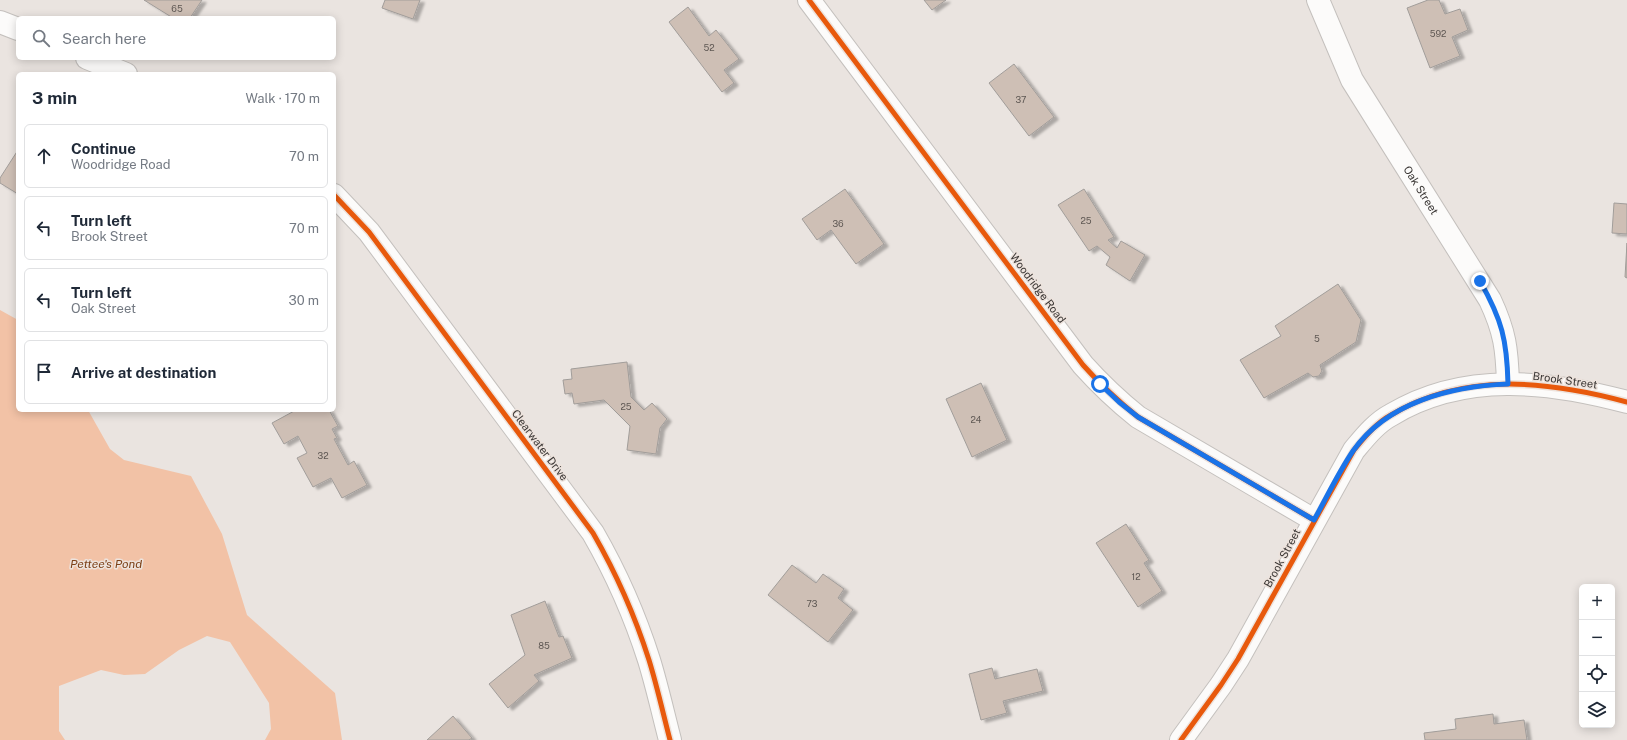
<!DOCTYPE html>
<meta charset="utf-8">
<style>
:root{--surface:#fff;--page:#f2f2f3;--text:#1f2937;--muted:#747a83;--line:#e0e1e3}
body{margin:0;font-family:"Public Sans",sans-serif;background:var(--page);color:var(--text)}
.controls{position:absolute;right:12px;bottom:12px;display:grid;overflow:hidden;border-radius:6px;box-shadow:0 2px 10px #0003}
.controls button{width:36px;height:36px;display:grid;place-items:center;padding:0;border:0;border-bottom:1px solid var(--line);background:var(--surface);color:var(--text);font:20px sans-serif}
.stop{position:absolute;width:12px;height:12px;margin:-9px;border:3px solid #1a73e8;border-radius:50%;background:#fff}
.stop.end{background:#1a73e8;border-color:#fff;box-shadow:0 1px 4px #0008}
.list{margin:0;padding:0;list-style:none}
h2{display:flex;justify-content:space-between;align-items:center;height:52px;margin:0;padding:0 16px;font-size:17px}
h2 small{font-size:13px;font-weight:400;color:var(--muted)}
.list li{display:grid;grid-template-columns:26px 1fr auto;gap:12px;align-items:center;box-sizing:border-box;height:64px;margin:0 8px 8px;padding:0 8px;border:1px solid var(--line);border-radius:6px}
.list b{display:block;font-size:15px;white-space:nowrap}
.list p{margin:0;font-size:13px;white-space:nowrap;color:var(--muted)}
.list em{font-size:13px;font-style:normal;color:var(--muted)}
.icon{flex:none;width:22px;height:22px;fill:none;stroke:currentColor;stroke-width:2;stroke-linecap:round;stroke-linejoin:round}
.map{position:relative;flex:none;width:1627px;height:740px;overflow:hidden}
.search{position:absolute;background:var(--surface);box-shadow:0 2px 10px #0003;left:16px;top:16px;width:320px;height:44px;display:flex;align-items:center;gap:10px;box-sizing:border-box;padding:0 14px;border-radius:6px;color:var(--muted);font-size:15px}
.panel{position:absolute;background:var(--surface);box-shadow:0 2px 10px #0003;left:16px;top:72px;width:320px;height:340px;border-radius:6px}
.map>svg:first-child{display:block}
.water{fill:#f2c2a6}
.building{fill:#cebfb5;stroke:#a19d9a;filter:url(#shadow)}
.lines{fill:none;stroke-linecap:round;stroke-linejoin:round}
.street-casing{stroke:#c4c0bd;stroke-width:24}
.secondary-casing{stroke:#c4c0bd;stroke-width:24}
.street{stroke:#fcfbfa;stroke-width:22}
.secondary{stroke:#fcfbfa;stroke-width:22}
.cycleway-casing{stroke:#ede3dd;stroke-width:8}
.cycleway{stroke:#e8590c;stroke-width:5}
.route{stroke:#1a73e8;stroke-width:5}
.labels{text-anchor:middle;stroke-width:3;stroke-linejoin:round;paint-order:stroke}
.number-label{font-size:9px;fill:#5f5854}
.street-label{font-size:11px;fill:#3a3634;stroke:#ede3dd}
.water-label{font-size:12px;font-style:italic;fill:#7e4219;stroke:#ede3dd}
</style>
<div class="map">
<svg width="1627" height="740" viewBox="0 0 1627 740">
<defs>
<filter id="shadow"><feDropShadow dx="4.5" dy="2.5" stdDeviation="1" flood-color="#0004"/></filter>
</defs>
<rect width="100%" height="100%" fill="#eae4e0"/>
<polygon class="water" points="0,310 18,320 18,410 88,410 110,449 124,460 191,476 222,534 247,615 335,693 342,740 265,740 271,729 269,703 230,642 207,636 179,650 145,674 124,675 101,670 59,686 59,731 65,740 0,740"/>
<g class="building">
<polygon points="144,0 202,0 190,18 173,18"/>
<polygon points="385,0 420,0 413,19 382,8"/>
<polygon points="924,0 946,0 932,10"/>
<polygon points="1428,0 1439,0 1445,14 1460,9 1468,30 1452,37 1460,56 1430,68 1407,8"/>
<polygon points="688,7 709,36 716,30 739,59 724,70 734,83 722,92 669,22"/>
<polygon points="1014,64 1054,117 1029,136 989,83"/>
<polygon points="18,150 18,194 0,183 0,178"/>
<polygon points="845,189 884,244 856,264 831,230 817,240 802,219"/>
<polygon points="1084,189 1114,237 1108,240 1117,248 1121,241 1145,255 1130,281 1106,265 1110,257 1097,246 1089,251 1058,205"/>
<polygon points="1614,203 1627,204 1627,234 1612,233"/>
<polygon points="1627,243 1627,278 1625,277"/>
<polygon points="1338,284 1361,320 1356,342 1320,365 1322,371 1319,376 1313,377 1308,373 1264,398 1240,360 1281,336 1275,326"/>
<polygon points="627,362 631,397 644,410 652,403 667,419 660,428 656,454 627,450 630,426 604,400 574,404 572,393 565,394 563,380 572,379 571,369"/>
<polygon points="981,383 1007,440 972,457 946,399"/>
<polygon points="296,410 329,410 338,426 332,429 337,438 334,439 348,465 354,461 367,485 342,498 331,478 313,487 297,458 307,453 298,436 284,444 272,423"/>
<polygon points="1126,524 1149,560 1144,563 1162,591 1138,607 1096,543"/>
<polygon points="792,565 816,583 823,574 844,589 838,598 853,610 828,642 768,595"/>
<polygon points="545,601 559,637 563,636 572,658 534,675 539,681 508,708 489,684 525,655 511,615"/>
<polygon points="992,668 995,679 1037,669 1043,691 1003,701 1007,713 981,720 969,674"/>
<polygon points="1493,714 1494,724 1524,720 1527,740 1425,740 1424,733 1456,729 1455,719"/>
<polygon points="453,716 472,738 469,740 427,740"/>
</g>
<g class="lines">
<defs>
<g id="street">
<path d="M809 0 1083 365C1100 384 1118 401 1138 417L1314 520"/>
<polyline points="0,22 18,29"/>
<polyline points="87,58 126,74"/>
<path d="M334 195 369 232 593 533C616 573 635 616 649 660 657 686 663 713 670 740"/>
</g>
<g id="secondary">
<path id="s1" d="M1318 0 1352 80 1490 300C1505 332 1507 349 1508 384"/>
<path d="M1181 740 1221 685 1238 659 1354 450C1365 437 1376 423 1391 415 1464 371 1549 381 1627 402"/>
</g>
</defs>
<use href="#street" class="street-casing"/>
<use href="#secondary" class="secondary-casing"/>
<use href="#street" class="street"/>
<use href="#secondary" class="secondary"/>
<defs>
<g id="cycleway">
<path d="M809 0 1083 365C1100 384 1118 401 1138 417L1314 520"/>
<path d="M334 195 369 232 593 533C616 573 635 616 649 660 657 686 663 713 670 740"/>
<path d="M1181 740 1221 685 1238 659 1354 450C1365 437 1376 423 1391 415 1464 371 1549 381 1627 402"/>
</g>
</defs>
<use href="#cycleway" class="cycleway-casing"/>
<use href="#cycleway" class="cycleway"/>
</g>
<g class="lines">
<path class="route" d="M1100 384 1119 402 1138 417 1314 520C1327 497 1338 473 1353 451 1387 402 1452 386 1508 384 1507 340 1502 320 1480 281"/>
</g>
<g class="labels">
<g class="number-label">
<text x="177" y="12">65</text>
<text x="1438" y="37">592</text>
<text x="709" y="51">52</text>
<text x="1021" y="103">37</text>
<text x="1086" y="224">25</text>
<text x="838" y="227">36</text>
<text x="1317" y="342">5</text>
<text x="626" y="410">25</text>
<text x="976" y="423">24</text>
<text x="323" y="459">32</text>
<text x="1136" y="580">12</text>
<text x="812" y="607">73</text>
<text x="544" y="649">85</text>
</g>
<g class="street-label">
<text dy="4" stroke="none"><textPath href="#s1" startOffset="217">Oak Street</textPath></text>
<text transform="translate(1038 288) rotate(53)" y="4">Woodridge Road</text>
<text transform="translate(1565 380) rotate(8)" y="4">Brook Street</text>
<text transform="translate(540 445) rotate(53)" y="4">Clearwater Drive</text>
<text transform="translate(1282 558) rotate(-62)" y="4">Brook Street</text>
</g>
<g class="water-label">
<text x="106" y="568">Pettee's Pond</text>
</g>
</g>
</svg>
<div class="controls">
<button>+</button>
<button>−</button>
<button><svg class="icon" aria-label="locate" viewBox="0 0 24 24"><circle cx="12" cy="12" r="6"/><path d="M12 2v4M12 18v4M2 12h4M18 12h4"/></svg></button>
<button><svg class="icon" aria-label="layers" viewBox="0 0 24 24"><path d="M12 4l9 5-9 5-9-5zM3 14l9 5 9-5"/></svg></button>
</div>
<div class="stop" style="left:1100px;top:384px"></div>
<div class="stop end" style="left:1480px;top:281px"></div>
<div class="search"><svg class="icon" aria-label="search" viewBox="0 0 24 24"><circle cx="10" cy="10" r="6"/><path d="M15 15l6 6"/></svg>Search here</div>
<section class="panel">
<h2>3 min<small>Walk · 170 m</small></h2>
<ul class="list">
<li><svg class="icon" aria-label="ahead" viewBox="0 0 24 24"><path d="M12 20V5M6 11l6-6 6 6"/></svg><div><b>Continue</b><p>Woodridge Road</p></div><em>70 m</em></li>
<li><svg class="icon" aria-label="left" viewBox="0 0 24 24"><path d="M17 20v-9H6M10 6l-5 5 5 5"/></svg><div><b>Turn left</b><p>Brook Street</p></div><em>70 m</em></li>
<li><svg class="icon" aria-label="left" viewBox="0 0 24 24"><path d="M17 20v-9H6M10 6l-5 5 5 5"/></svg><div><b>Turn left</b><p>Oak Street</p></div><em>30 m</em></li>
<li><svg class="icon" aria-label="arrive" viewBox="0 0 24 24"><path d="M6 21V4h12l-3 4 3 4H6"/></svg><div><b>Arrive at destination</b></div></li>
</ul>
</section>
</div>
